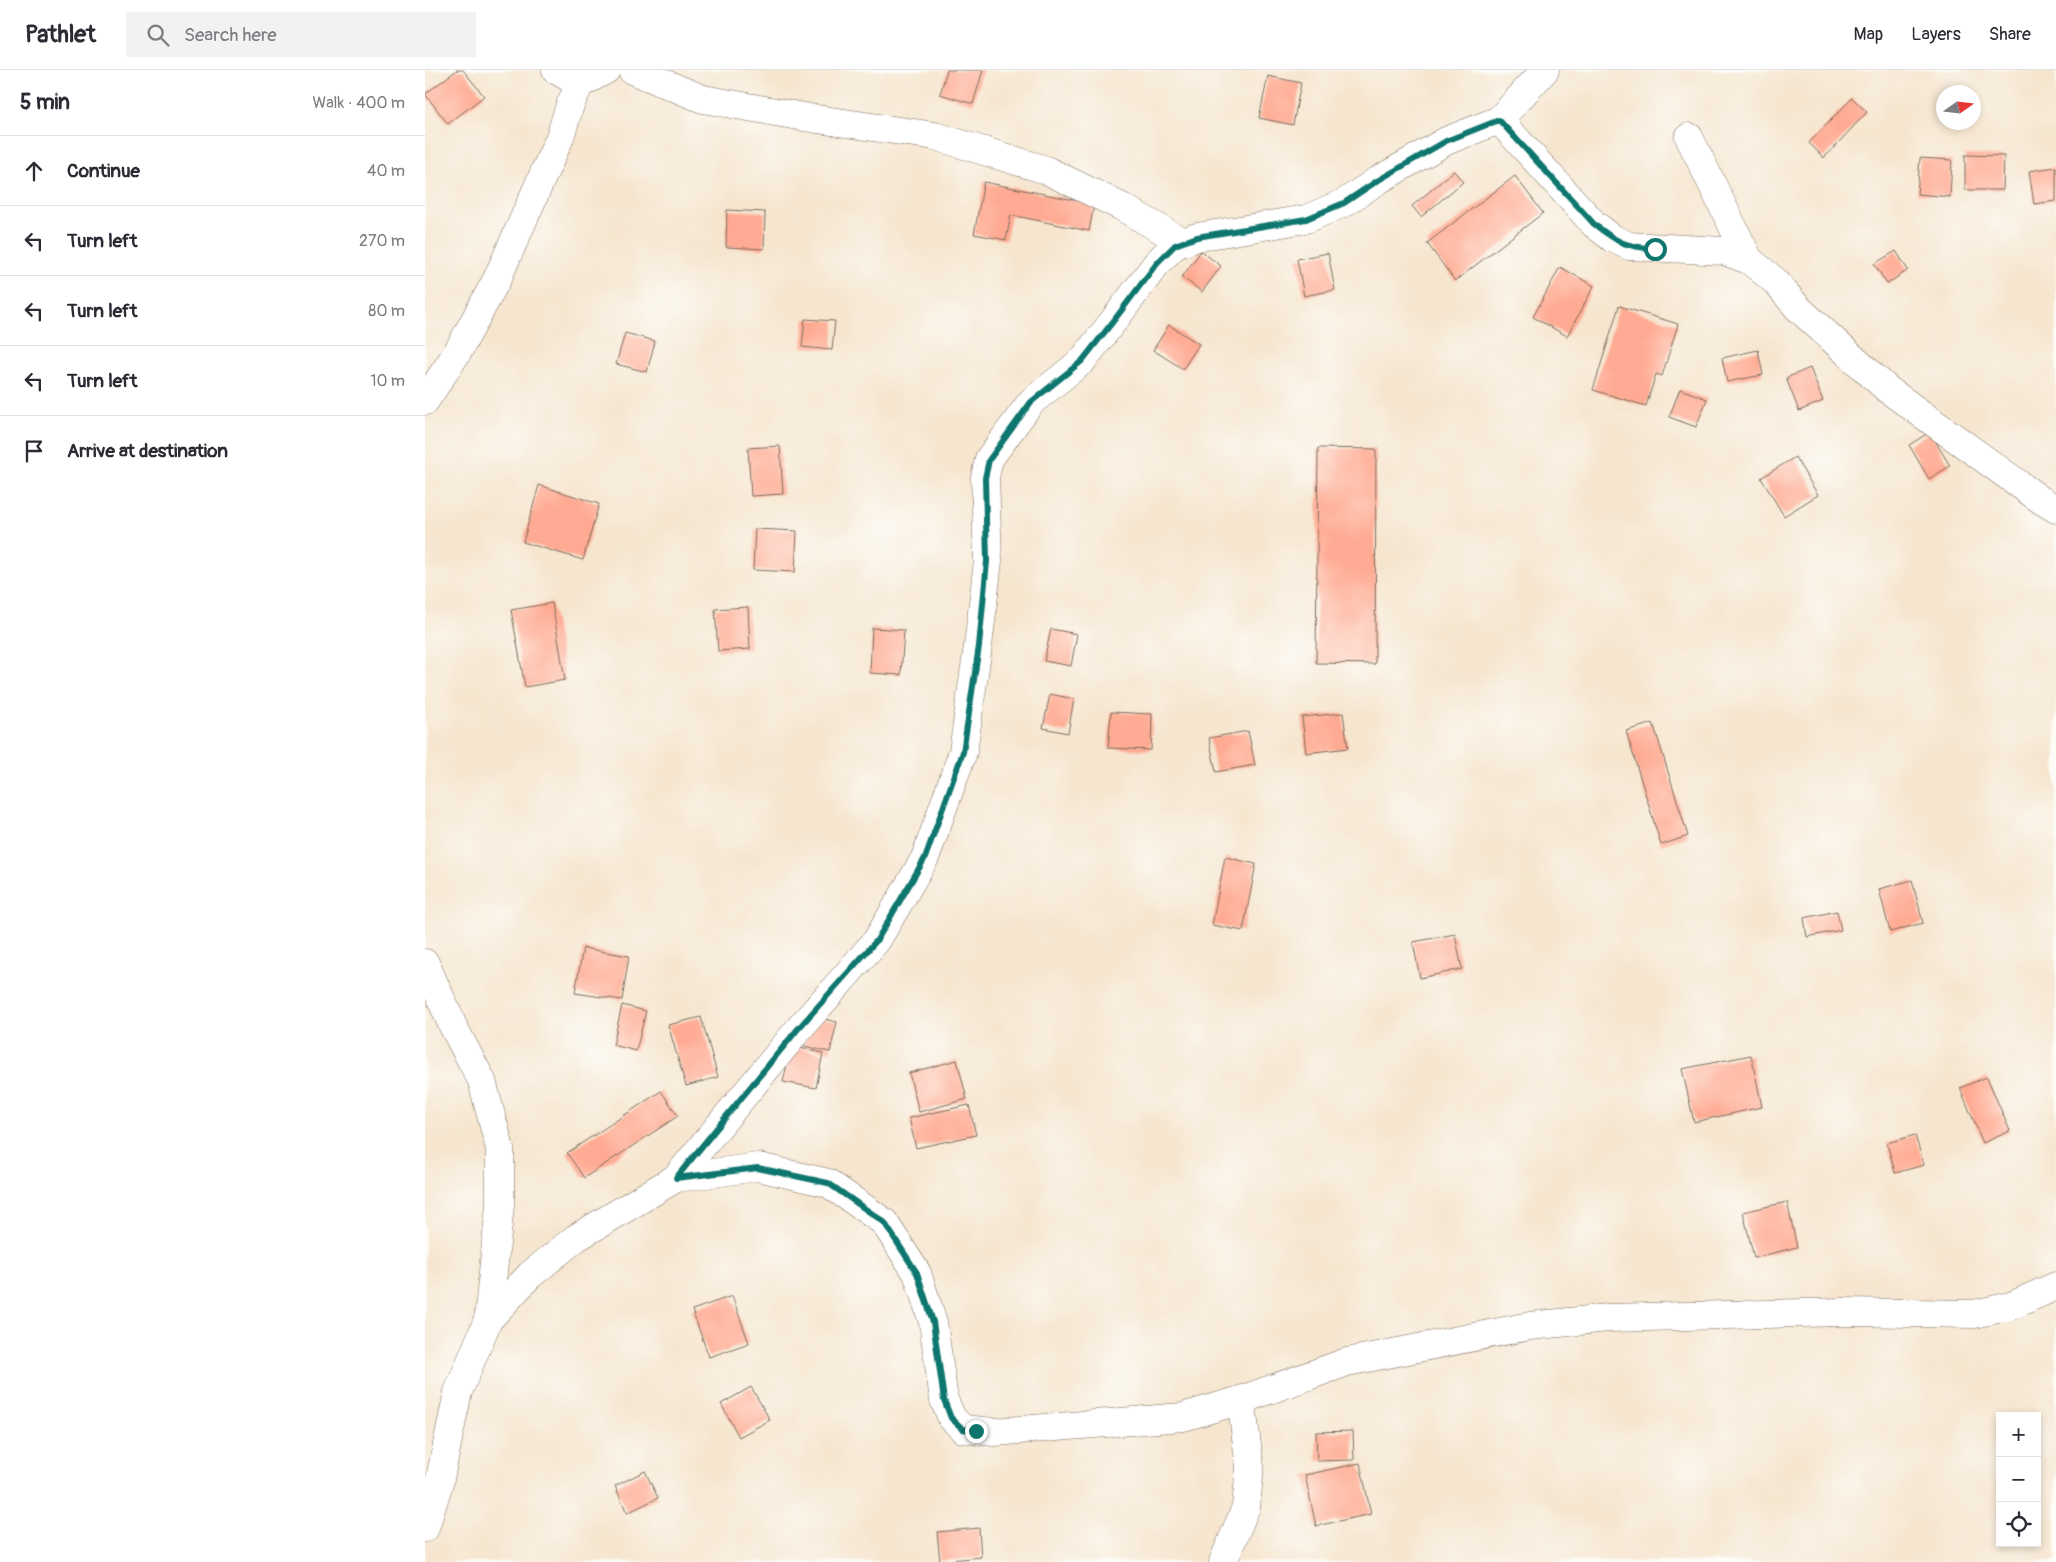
<!DOCTYPE html>
<meta charset="utf-8">
<style>
:root{--surface:#fff;--page:#f2f2f3;--text:#2b2b33;--muted:#7c7c81;--line:#e1e1e2}
body{margin:0;font-family:Pangolin,sans-serif;background:var(--page);color:var(--text)}
.controls{position:absolute;right:15px;bottom:15px;display:grid;overflow:hidden;border-radius:0px;box-shadow:0 2px 8px #0003}
.controls button{width:45px;height:45px;display:grid;place-items:center;padding:0;border:0;border-bottom:1px solid var(--line);background:var(--surface);color:var(--text);font:25px sans-serif}
.compass{position:absolute;left:1511px;top:15px;width:45px;height:45px;border-radius:50%;background:var(--surface);box-shadow:0 2px 8px #0003;rotate:76deg}
.stop{position:absolute;width:15px;height:15px;margin:-11px;border:4px solid #0f766e;border-radius:50%;background:#fff}
.stop.end{background:#0f766e;border-color:#fff;box-shadow:0 1px 5px #0008}
.list{margin:0;padding:0;list-style:none}
h2{display:flex;justify-content:space-between;align-items:center;height:65px;margin:0;padding:0 20px;font-size:21px}
h2 small{font-size:16px;font-weight:400;color:var(--muted)}
.list li{display:grid;grid-template-columns:32px 1fr auto;gap:15px;align-items:center;box-sizing:border-box;height:70px;padding:0 20px;border-top:1px solid var(--line)}
.list b{display:block;font-size:19px;white-space:nowrap}
.list em{font-size:16px;font-style:normal;color:var(--muted)}
.icon{flex:none;width:28px;height:28px;fill:none;stroke:currentColor;stroke-width:2;stroke-linecap:round;stroke-linejoin:round}
.map{position:relative;flex:none;width:1631px;height:1492px;overflow:hidden}
header{display:flex;align-items:center;gap:30px;box-sizing:border-box;height:70px;padding:0 25px;background:var(--surface);border-bottom:1px solid var(--line)}
header strong{font-size:24px}
nav{display:flex;gap:28px;margin-inline-start:auto;font-size:18px}
.search{width:350px;height:45px;background:var(--page);display:flex;align-items:center;gap:12px;box-sizing:border-box;padding:0 18px;border-radius:0px;color:var(--muted);font-size:19px}
main{display:flex}
aside{flex:1;background:var(--surface)}
.map>svg:first-child{display:block}
.building{fill:#ffaa92}
.lines{fill:none;stroke-linecap:round;stroke-linejoin:round}
.street-casing{stroke:#7c6c5c;stroke-width:29}
.street{stroke:#fff;stroke-width:28}
.route{stroke:#0f766e;stroke-width:6}
</style>
<header>
<strong>Pathlet</strong>
<div class="search"><svg class="icon" aria-label="search" viewBox="0 0 24 24"><circle cx="10" cy="10" r="6"/><path d="M15 15l6 6"/></svg>Search here</div>
<nav><a>Map</a><a>Layers</a><a>Share</a></nav>
</header>
<main>
<aside>
<h2>5 min<small>Walk · 400 m</small></h2>
<ul class="list">
<li><svg class="icon" aria-label="ahead" viewBox="0 0 24 24"><path d="M12 20V5M6 11l6-6 6 6"/></svg><div><b>Continue</b></div><em>40 m</em></li>
<li><svg class="icon" aria-label="left" viewBox="0 0 24 24"><path d="M17 20v-9H6M10 6l-5 5 5 5"/></svg><div><b>Turn left</b></div><em>270 m</em></li>
<li><svg class="icon" aria-label="left" viewBox="0 0 24 24"><path d="M17 20v-9H6M10 6l-5 5 5 5"/></svg><div><b>Turn left</b></div><em>80 m</em></li>
<li><svg class="icon" aria-label="left" viewBox="0 0 24 24"><path d="M17 20v-9H6M10 6l-5 5 5 5"/></svg><div><b>Turn left</b></div><em>10 m</em></li>
<li><svg class="icon" aria-label="arrive" viewBox="0 0 24 24"><path d="M6 21V4h12l-3 4 3 4H6"/></svg><div><b>Arrive at destination</b></div></li>
</ul>
</aside>
<div class="map">
<svg width="1631" height="1492" viewBox="0 0 1631 1492">
<rect width="100%" height="100%" fill="#fdfcf7"/>
<filter id="ink" filterUnits="userSpaceOnUse"><feTurbulence type="fractalNoise" baseFrequency=".02" numOctaves="2"/><feDisplacementMap in="SourceGraphic" scale="10" xChannelSelector="R" yChannelSelector="G"/><feConvolveMatrix kernelMatrix="1 2 1 2 8 2 1 2 1" color-interpolation-filters="sRGB"/></filter>
<filter id="wash" filterUnits="userSpaceOnUse"><feTurbulence type="fractalNoise" baseFrequency=".0096" numOctaves="4" result="noise"/><feDisplacementMap in="SourceGraphic" scale="20" xChannelSelector="R" yChannelSelector="G"/><feGaussianBlur stdDeviation="1.12" result="paint"/><feColorMatrix in="noise" values="0 0 0 0 0 0 0 0 0 0 0 0 0 0 0 0 0 1.4 0 .05"/><feComposite in="paint" operator="in"/></filter>
<g filter="url(#wash)">
<rect width="100%" height="100%" fill="#f6e6d0"/>
<g id="blocks">
<g class="building">
<polygon points="32,0 38,0 59,26 23,54 0,24"/>
<polygon points="522,0 558,0 548,34 515,24"/>
<polygon points="843,6 876,13 868,55 834,48"/>
<polygon points="1427,28 1442,42 1399,88 1384,73"/>
<polygon points="1540,85 1579,86 1578,120 1540,120"/>
<polygon points="1495,88 1527,90 1525,127 1492,124"/>
<polygon points="1631,97 1631,131 1609,134 1604,101"/>
<polygon points="1029,101 1038,112 996,147 987,136"/>
<polygon points="1090,106 1118,143 1030,211 1002,173"/>
<polygon points="559,112 669,134 664,161 586,145 581,170 549,164"/>
<polygon points="302,140 340,142 339,179 301,177"/>
<polygon points="776,181 796,196 777,222 757,207"/>
<polygon points="1471,181 1483,200 1462,214 1449,194"/>
<polygon points="903,183 910,220 879,226 872,189"/>
<polygon points="1135,197 1169,216 1142,266 1108,247"/>
<polygon points="1194,236 1253,254 1237,306 1231,304 1221,336 1168,320"/>
<polygon points="380,249 410,251 407,280 377,277"/>
<polygon points="744,255 774,274 758,299 728,280"/>
<polygon points="200,263 230,271 222,302 191,294"/>
<polygon points="1333,280 1338,305 1302,312 1297,288"/>
<polygon points="1385,298 1398,331 1374,341 1361,308"/>
<polygon points="1255,319 1282,329 1271,357 1244,347"/>
<polygon points="1505,362 1525,396 1504,409 1484,375"/>
<polygon points="355,376 358,424 326,426 323,378"/>
<polygon points="893,378 951,379 950,594 891,593"/>
<polygon points="1370,387 1393,425 1359,446 1336,408"/>
<polygon points="114,415 174,434 158,490 98,472"/>
<polygon points="330,459 372,461 370,502 328,500"/>
<polygon points="127,533 140,610 100,617 86,540"/>
<polygon points="323,537 325,579 293,581 290,539"/>
<polygon points="447,558 479,560 476,605 445,603"/>
<polygon points="626,559 652,564 646,596 619,591"/>
<polygon points="625,624 649,629 643,663 618,658"/>
<polygon points="686,642 727,644 726,680 683,678"/>
<polygon points="918,643 923,678 881,683 877,647"/>
<polygon points="1228,653 1263,766 1236,775 1201,661"/>
<polygon points="823,661 830,695 791,702 784,668"/>
<polygon points="800,787 831,794 818,861 787,855"/>
<polygon points="1487,810 1498,853 1465,862 1454,819"/>
<polygon points="1412,841 1416,860 1382,867 1379,848"/>
<polygon points="1030,864 1037,899 995,908 988,872"/>
<polygon points="158,878 204,886 197,930 150,923"/>
<polygon points="197,935 221,941 211,981 188,975"/>
<polygon points="386,946 412,952 405,982 379,976"/>
<polygon points="276,947 293,1007 261,1016 243,955"/>
<polygon points="366,976 398,983 391,1018 358,1012"/>
<polygon points="1326,985 1337,1037 1269,1052 1257,999"/>
<polygon points="532,990 542,1029 494,1042 484,1003"/>
<polygon points="1562,1007 1585,1061 1558,1073 1535,1018"/>
<polygon points="236,1021 253,1046 159,1108 142,1083"/>
<polygon points="544,1035 551,1065 491,1078 484,1048"/>
<polygon points="1490,1065 1499,1095 1470,1103 1462,1073"/>
<polygon points="1362,1132 1372,1177 1329,1188 1318,1142"/>
<polygon points="307,1226 324,1273 284,1287 267,1240"/>
<polygon points="326,1317 345,1350 314,1367 296,1334"/>
<polygon points="928,1361 929,1390 892,1391 891,1362"/>
<polygon points="935,1393 946,1444 891,1456 880,1405"/>
<polygon points="220,1401 233,1428 202,1443 190,1416"/>
<polygon points="554,1458 556,1487 515,1491 512,1462"/>
</g>
</g>
</g>
<g filter="url(#ink)">
<use href="#blocks" fill-opacity="0" stroke="#7c6c5c" stroke-width="1"/>
<g class="lines">
<defs>
<g id="street">
<polyline points="131,0 155,14"/>
<polyline points="207,0 278,29 385,48 510,66 621,100 697,137 758,172"/>
<polyline points="1074,50 1169,154 1187,168 1204,176 1299,181 1324,190 1350,211 1373,238 1462,319 1616,430 1631,439"/>
<polyline points="1264,67 1324,190"/>
<polyline points="0,331 32,283 72,209 135,67 145,35 155,14 181,0"/>
<polyline points="0,893 28,956 57,1011 75,1079 75,1135 63,1250"/>
<polyline points="251,1108 333,1097 403,1113 459,1152 492,1203 508,1252 519,1330 527,1348 538,1359 569,1362 758,1347 816,1330 922,1292 1105,1256 1183,1248 1420,1242 1549,1244 1586,1236 1631,1216"/>
<polyline points="0,1458 14,1413 33,1322 63,1250 105,1205 151,1168 251,1108 373,960 452,870 500,788 538,682 553,576 563,491 560,407 564,389 606,332 657,291 690,249 732,193 750,175 772,167 881,149 919,133 952,111 1021,71 1074,50 1120,0"/>
<polyline points="798,1492 821,1437 825,1397 816,1330"/>
</g>
</defs>
<use href="#street" class="street-casing"/>
<use href="#street" class="street"/>
</g>
</g>
<g class="lines" filter="url(#ink)">
<path class="route" d="M551 1361 538 1359 526 1348 519 1330 508 1252 492 1203 459 1152 403 1113 333 1098 251 1108 372 960 452 870 500 788 538 682 554 576 562 491 560 408 564 390 606 332 657 291 690 249 732 193 750 175 772 167 881 149 919 133 952 111 1021 71 1074 50 1169 154C1193 173 1199 176 1230 179"/>
</g>
</svg>
<div class="controls">
<button>+</button>
<button>−</button>
<button><svg class="icon" aria-label="locate" viewBox="0 0 24 24"><circle cx="12" cy="12" r="6"/><path d="M12 2v4M12 18v4M2 12h4M18 12h4"/></svg></button>
</div>
<svg class="compass" viewBox="-18 -18 36 36"><path d="M0-13l5 13h-10z" fill="#e53935"/><path d="M0 13l5-13h-10z" fill="#7c7c81"/></svg>
<div class="stop" style="left:1230px;top:179px"></div>
<div class="stop end" style="left:551px;top:1361px"></div>
</div>
</main>
